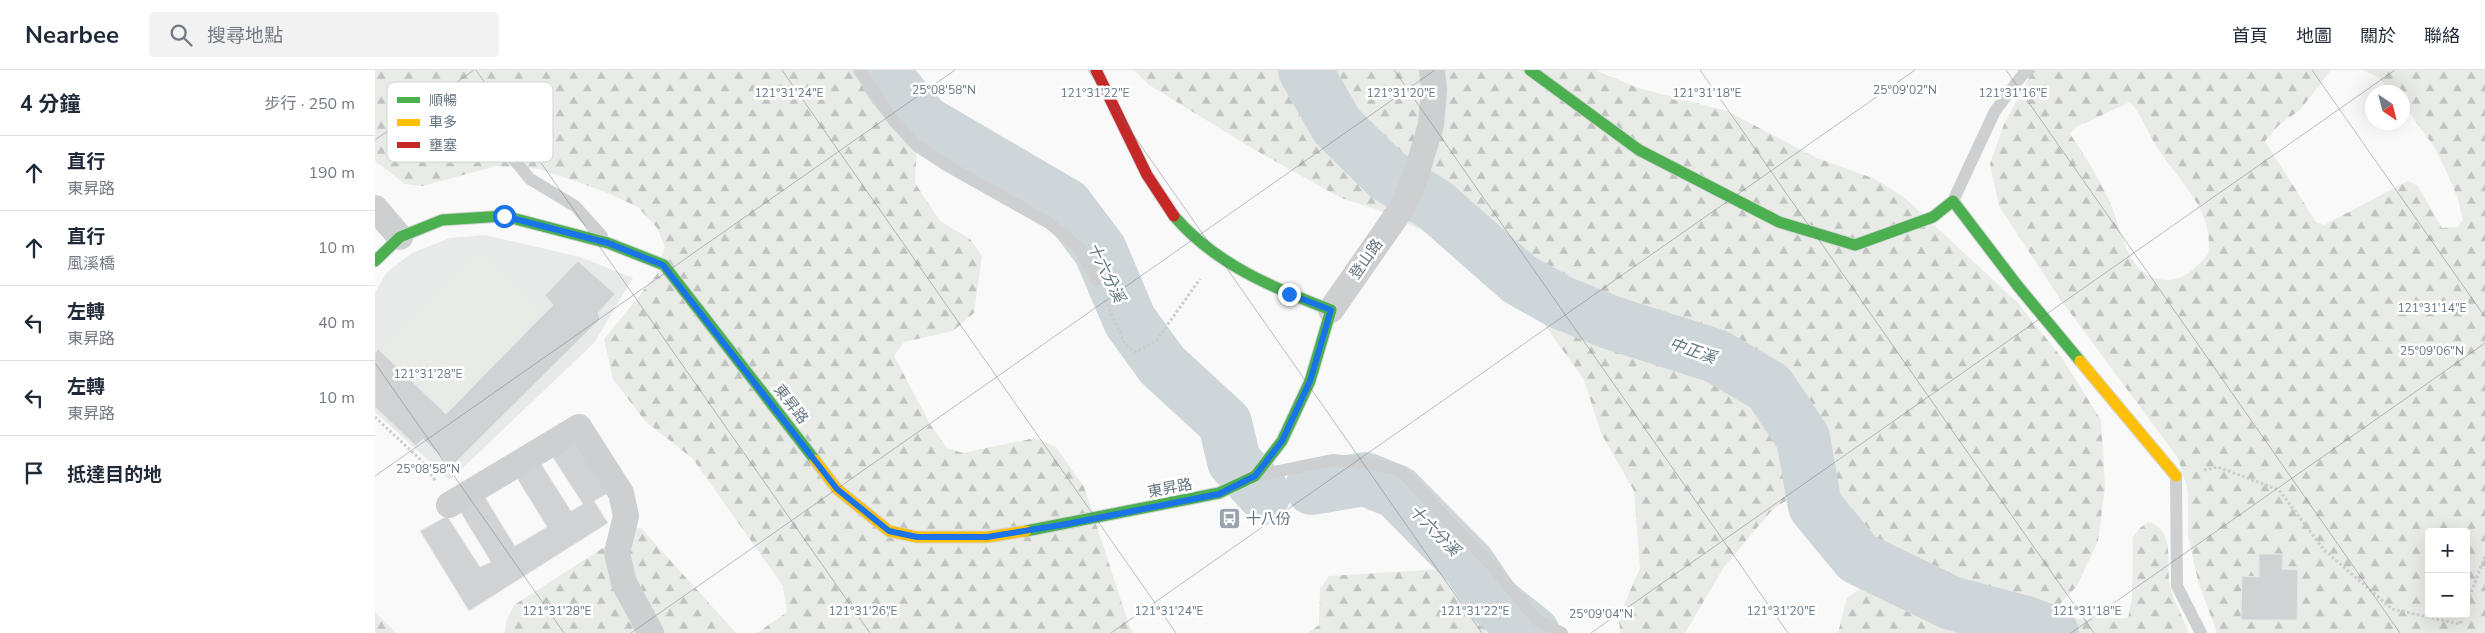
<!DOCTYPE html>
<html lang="zh-TW">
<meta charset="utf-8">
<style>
:root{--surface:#fff;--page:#f2f2f3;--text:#1f2937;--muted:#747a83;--line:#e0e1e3}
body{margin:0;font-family:"Nunito Sans","Noto Sans TC",sans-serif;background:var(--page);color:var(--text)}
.controls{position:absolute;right:15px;bottom:15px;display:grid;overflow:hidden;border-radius:5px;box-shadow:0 5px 20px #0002}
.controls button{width:45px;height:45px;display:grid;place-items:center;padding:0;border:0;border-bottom:1px solid var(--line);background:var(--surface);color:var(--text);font:25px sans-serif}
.compass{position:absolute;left:1990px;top:15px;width:45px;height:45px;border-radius:50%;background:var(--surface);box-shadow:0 5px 20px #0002;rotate:145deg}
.stop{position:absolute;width:15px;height:15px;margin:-11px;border:4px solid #1a73e8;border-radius:50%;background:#fff}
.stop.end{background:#1a73e8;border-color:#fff;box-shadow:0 1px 5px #0008}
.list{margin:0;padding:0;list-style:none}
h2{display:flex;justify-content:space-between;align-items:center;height:65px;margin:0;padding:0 20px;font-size:21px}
h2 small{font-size:16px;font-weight:400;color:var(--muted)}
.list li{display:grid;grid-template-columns:32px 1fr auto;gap:15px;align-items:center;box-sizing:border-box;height:75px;padding:0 20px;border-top:1px solid var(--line)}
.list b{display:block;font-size:19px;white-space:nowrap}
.list p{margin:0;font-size:16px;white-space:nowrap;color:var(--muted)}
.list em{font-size:16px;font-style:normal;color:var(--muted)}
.icon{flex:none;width:28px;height:28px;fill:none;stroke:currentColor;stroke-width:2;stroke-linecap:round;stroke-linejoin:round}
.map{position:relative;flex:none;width:2110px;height:563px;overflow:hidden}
header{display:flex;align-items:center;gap:30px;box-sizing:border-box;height:70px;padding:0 25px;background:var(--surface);border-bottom:1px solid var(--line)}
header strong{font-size:24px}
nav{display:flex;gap:28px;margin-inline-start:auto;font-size:18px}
.search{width:350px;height:45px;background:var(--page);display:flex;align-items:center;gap:12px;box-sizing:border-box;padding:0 18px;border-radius:5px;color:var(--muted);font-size:19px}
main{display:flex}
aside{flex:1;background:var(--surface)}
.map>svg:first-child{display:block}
.built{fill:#e8e9e9}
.forest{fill:url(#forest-firs);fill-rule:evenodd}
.pitch{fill:#e8ebe6}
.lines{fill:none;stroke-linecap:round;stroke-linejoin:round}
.river{stroke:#ced6d9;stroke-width:54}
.building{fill:#d0d2d3;stroke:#e8e8e8}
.fast-casing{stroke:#d5d6d7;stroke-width:13}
.slow-casing{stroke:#d5d6d7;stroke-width:13}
.jam-casing{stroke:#d5d6d7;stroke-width:13}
.path{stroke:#cbcccd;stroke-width:3;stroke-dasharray:2.5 2.5;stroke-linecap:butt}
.lane{stroke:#cecfd0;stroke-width:12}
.street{stroke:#cecfd0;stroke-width:26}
.fast{stroke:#4caf50;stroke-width:11}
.slow{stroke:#ffc107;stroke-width:11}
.jam{stroke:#c62828;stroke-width:11}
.route{stroke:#1a73e8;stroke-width:6}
.ticks{fill:none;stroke:#657683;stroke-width:1;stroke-opacity:0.45}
.labels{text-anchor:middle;stroke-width:5;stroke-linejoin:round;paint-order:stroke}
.street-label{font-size:15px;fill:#657683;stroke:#fff}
.poi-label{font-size:15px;fill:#657683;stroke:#fff;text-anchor:start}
.water-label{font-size:16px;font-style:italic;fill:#60757c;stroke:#fff}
.key{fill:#fff;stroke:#d1d6da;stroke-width:1}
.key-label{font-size:14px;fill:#657683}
.ticks-label{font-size:12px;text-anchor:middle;fill:#657683;stroke:#fff;stroke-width:5;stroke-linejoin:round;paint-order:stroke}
</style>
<header>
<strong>Nearbee</strong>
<div class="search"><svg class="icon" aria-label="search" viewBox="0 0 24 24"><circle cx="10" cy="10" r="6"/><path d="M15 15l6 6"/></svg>搜尋地點</div>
<nav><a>首頁</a><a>地圖</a><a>關於</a><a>聯絡</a></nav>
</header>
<main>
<aside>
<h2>4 分鐘<small>步行 · 250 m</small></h2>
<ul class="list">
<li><svg class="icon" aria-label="ahead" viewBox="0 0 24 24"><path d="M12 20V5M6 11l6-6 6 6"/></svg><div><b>直行</b><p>東昇路</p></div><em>190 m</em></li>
<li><svg class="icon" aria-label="ahead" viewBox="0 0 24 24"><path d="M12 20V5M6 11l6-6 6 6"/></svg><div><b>直行</b><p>風溪橋</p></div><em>10 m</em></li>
<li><svg class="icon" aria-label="left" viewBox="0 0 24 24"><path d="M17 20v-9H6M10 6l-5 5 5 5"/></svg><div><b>左轉</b><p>東昇路</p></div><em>40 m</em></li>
<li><svg class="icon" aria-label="left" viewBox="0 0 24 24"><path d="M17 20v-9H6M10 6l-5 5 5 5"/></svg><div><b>左轉</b><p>東昇路</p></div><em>10 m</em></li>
<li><svg class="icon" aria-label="arrive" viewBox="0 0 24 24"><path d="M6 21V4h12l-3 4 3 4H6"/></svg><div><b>抵達目的地</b></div></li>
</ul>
</aside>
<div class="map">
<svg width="2110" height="563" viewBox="0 0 2110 563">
<defs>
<pattern id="forest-firs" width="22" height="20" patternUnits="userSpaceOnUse" patternTransform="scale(1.25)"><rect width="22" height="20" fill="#e8ebe6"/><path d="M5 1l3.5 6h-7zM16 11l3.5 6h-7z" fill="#c0c3c0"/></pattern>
</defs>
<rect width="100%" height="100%" fill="#f9f9f9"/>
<polygon class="built" points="110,165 205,187 258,208 219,273 75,410 0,342 0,223 12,202 37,183 75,168"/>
<g class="forest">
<polygon points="0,0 515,0 542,74 540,113 565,151 595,169 607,186 599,243 578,261 529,272 519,286 555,354 572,378 588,383 660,368 681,377 709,417 755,558 759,563 382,563 412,542 408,516 318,389 270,351 238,309 229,269 282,204 290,177 282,158 263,137 228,121 165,99 122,96 47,116 30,114 0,91"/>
<path d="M759 0H1220L1263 18 1352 41 1442 88 1500 109 1530 128 1642 232 1687 288 1726 350 1730 417 1723 471 1702 516 1683 536 1681 542 1684 547 1692 549 1753 548 1757 528 1758 467 1765 458 1773 452C1802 460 1790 494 1795 516 1799 532 1808 548 1814 563H1463L1472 528 1498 510 1450 483 1432 441 1417 427 1398 439 1349 497 1310 563H1246L1243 549 1265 498 1259 421 1226 363 1209 310 1167 251 1078 175 1001 139 966 128 880 80 774 15Z"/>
<path d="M1658 0H1956L1925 40 1904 55 1890 71 1941 152 1949 155 2033 111 2043 116 2067 158 2082 157 2088 150 2083 129 2071 101 2060 78 2028 34V22H2017L2003 7 1987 0H2110V563H1842L1823 511 1813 465V421L1803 388 1685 229 1624 136 1615 94 1629 54ZM1755 32C1767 45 1773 64 1783 79 1805 112 1840 142 1833 184 1822 197 1810 210 1792 210 1751 209 1748 161 1734 130 1723 107 1710 85 1695 64L1701 57ZM2054 462H2091V544H2054Z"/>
<polygon points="259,458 266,458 361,563 130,563 131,552 139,535"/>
<polygon points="1069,499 1082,508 1114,544 1138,563 933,563 944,555 945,519 954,506"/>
<polygon points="0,542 21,563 0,563"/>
</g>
<polygon class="pitch" points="105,181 167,242 71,340 5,278"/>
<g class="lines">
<g class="river">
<polyline points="509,0 517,14 549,52 691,135 725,180 755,251 787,295 850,353 859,391 889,424"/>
<polyline points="930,0 962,56 1012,105 1060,135 1144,209 1185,232 1237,253 1341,286 1394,317 1428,368 1440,436 1483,488 1576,533 1651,553 1677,563"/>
<polyline points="937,418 990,409 1022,422 1094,495 1119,532 1158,563"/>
</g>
</g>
<g class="building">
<polygon points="203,191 240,224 223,243 225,249 76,397 48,369 41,376 0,337 0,283 3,279 71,344 178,235 170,225"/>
<polygon points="202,365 237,421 219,431 233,453 94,541 45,461 72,446 105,497 116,492 83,438 108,424 140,476 172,457 140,405 163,389 196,441 208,434 175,383"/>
<polygon points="1884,484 1908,484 1907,499 1923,500 1922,550 1866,550 1867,506 1884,507"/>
</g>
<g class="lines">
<defs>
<g id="fast">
<polyline points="1155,0 1264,80 1404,152 1480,175 1558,147 1578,131 1642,215 1705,291"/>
<polyline points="0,191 25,167 67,150 129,146 233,173 289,195 440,390"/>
<path d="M651 461 844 423 880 406 907 371 935 311 956 240C898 218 840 194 799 146"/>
</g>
<g id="slow">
<polyline points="1705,291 1801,406"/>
<polyline points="440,390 462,419 514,461 542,467 612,467 651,461"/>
</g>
<polyline id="jam" points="721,0 772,105 799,146"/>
</defs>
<use href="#fast" class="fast-casing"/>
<use href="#slow" class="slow-casing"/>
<use href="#jam" class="jam-casing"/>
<g class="path">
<polyline points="730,230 750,274 761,282 781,271 825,209"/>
<polyline points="0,347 49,393 61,412"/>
<polyline points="1829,400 1843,397 1904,420 1949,480 2017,539 2085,554 2088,544"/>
<polyline points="2091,536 2110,486"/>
</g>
<g class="lane">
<polyline points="484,0 519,51 542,76 571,95 674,153 704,178 722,210"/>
<polyline points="136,86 155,109 200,136 227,166"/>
<polyline points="1578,131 1620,41 1648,4 1654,0"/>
<polyline points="885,405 958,390 999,394 1026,401 1117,496 1162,550 1187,563"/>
<polyline points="1801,406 1802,516 1826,563"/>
</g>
<g class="street">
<polyline points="0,138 25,167"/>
<polyline points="956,240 1027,138 1040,108 1056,55 1059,20 1057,0"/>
<polyline points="74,435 204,357 246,423 251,446 242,483 249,513 276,563"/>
</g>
<use href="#fast" class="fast"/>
<use href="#slow" class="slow"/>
<use href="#jam" class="jam"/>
</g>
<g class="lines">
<polyline class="route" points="129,146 233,173 288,195 462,419 514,461 542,467 612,467 692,454 844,424 880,406 907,371 935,311 956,240 914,224"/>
</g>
<path class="ticks" d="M101 0 495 563M407 0 801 563M713 0 1107 563M1019 0 1413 563M1325 0 1719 563M1631 0 2025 563M1937 0 2110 247M0 70 99 0M0 293 189 563M0 406 580 0M256 563 1060 0M736 563 1540 0M1216 563 2020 0M1696 563 2110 273"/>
<defs>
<symbol id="bus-square" viewBox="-11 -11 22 22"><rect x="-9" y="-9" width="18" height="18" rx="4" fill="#99a4ac" stroke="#fff"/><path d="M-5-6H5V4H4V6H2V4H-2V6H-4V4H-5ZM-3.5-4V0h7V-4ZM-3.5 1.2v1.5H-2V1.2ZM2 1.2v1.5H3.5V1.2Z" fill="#fff"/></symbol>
</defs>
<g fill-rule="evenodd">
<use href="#bus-square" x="842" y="436" width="25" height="25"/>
</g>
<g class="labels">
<g class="street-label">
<text transform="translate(991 189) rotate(-55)" y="5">登山路</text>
<text transform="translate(416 334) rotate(52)" y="5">東昇路</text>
<text transform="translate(795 418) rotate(-11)" y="5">東昇路</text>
</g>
<g class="poi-label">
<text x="871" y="454">十八份</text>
</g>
<g class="water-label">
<text transform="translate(732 202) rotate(64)" y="6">十六分溪</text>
<text transform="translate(1318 280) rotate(19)" y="6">中正溪</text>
<text transform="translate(1060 460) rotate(45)" y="6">十六分溪</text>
</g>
</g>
<rect x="12" y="12" width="166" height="80" rx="8" class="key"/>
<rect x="22" y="27" width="23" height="6" fill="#4caf50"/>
<rect x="22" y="49" width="23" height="7" fill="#ffc107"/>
<rect x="22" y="72" width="23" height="6" fill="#c62828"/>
<g class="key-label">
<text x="54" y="35">順暢</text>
<text x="54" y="57">車多</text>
<text x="54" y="80">壅塞</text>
</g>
<g class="ticks-label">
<text x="569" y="24">25°08'58"N</text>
<text x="1530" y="24">25°09'02"N</text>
<text x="1026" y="27">121°31'20"E</text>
<text x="1332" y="27">121°31'18"E</text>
<text x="1638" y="27">121°31'16"E</text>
<text x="414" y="27">121°31'24"E</text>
<text x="720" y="27">121°31'22"E</text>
<text x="2057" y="242">121°31'14"E</text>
<text x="2057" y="285">25°09'06"N</text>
<text x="53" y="308">121°31'28"E</text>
<text x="53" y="403">25°08'58"N</text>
<text x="182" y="545">121°31'28"E</text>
<text x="488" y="545">121°31'26"E</text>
<text x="794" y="545">121°31'24"E</text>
<text x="1100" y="545">121°31'22"E</text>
<text x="1406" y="545">121°31'20"E</text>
<text x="1712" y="545">121°31'18"E</text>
<text x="1226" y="548">25°09'04"N</text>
</g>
</svg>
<div class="controls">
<button>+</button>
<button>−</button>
</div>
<svg class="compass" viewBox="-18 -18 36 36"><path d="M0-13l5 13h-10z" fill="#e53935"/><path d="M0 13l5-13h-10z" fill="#747a83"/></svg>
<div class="stop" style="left:129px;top:146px"></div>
<div class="stop end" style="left:914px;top:224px"></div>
</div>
</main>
